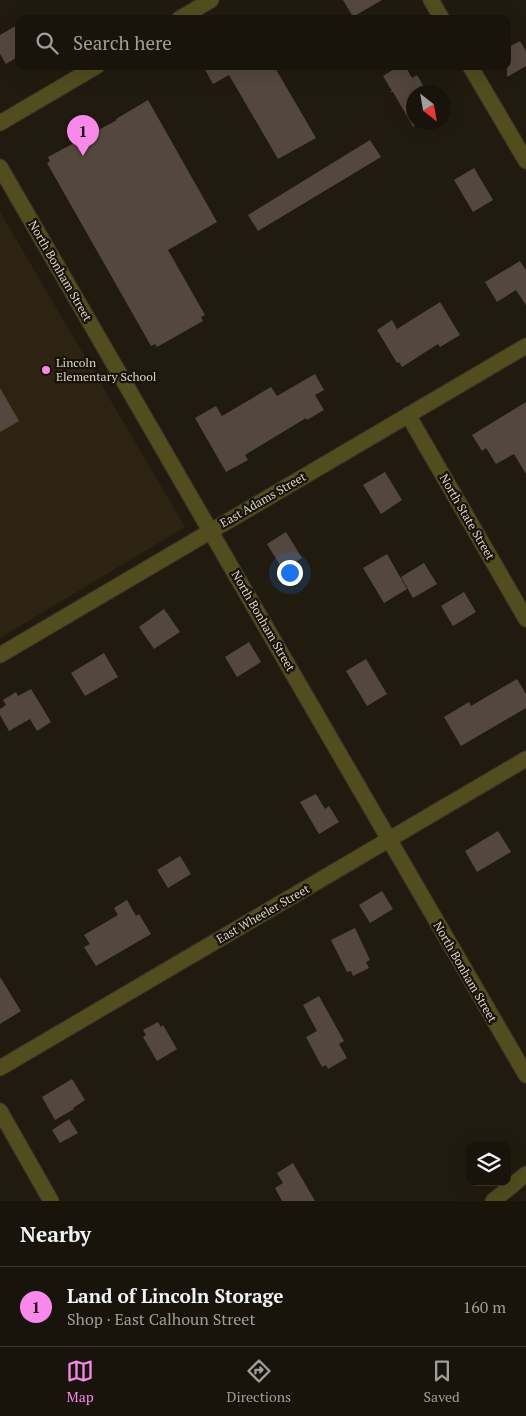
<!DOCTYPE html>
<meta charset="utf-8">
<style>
:root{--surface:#19140b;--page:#262119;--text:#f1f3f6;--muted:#9f9e9d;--line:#37332c;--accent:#f888ea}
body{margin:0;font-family:"PT Serif",serif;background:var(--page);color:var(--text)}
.controls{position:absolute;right:15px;bottom:15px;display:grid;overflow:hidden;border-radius:10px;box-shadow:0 5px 20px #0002}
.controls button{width:45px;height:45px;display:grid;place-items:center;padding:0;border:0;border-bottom:1px solid var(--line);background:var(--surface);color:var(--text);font:25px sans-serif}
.compass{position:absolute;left:406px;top:85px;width:45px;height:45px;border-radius:50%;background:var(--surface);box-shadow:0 5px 20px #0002;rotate:149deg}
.you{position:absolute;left:289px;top:572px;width:18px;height:18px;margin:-12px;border:4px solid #fff;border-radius:50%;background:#1a73e8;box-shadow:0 0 0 8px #1a73e833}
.badge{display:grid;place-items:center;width:32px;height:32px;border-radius:50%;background:var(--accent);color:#111;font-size:16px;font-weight:700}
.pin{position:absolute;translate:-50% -41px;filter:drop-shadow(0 1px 2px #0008)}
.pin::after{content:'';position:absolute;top:26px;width:18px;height:15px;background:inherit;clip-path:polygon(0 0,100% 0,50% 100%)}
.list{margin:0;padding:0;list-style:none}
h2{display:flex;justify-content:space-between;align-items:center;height:65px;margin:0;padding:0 20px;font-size:21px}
h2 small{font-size:16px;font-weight:400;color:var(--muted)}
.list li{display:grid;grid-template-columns:32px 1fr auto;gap:15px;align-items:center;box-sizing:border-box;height:80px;padding:0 20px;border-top:1px solid var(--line)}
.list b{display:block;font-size:19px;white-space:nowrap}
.list p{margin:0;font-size:16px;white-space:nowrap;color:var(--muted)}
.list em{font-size:16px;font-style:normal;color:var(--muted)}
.icon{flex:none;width:28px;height:28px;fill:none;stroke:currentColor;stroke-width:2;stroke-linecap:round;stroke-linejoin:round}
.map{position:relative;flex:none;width:526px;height:1201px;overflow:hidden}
.search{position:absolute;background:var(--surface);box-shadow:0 5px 20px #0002;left:15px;right:15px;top:15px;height:55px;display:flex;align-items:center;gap:12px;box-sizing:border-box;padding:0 18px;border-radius:10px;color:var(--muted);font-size:19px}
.sheet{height:145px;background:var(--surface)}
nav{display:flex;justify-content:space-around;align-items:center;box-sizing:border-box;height:70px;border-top:1px solid var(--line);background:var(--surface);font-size:14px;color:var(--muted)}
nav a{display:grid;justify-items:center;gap:2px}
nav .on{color:var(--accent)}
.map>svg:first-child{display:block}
.built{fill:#2c2312}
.building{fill:#54483e}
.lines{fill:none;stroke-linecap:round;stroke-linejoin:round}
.minor-casing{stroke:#3b352a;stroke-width:17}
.minor{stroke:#514d1f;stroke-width:15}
.poi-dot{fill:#f888ea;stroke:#181207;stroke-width:2}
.labels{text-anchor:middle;stroke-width:4.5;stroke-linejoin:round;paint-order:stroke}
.street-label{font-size:12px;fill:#d9d5ce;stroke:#181207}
.poi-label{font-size:12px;fill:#d9d5ce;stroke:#181207;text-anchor:start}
</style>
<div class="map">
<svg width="526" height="1201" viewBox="0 0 526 1201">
<rect width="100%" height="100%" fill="#211b0f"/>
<polygon class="built" points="0,212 185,527 0,638"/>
<g class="building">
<polygon points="343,0 382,0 353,17"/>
<polygon points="19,24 19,56 6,64 0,54 0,35"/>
<polygon points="520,41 526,51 526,66 507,77 507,48"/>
<polygon points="203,66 274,66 316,138 278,159 229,75 213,84"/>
<polygon points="399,66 405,66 412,78 417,75 427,92 414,92 414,128 393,92 389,92 392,91 383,76"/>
<polygon points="148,100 217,222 168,250 205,315 201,317 203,321 157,347 155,344 151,346 47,163 50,161 48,157 117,120 116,119"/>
<polygon points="370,140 381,157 258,231 248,215"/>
<polygon points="474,168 493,200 473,212 454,180"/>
<polygon points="520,261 526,270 526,305 516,290 497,302 485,282"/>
<polygon points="440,302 460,335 440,347 438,344 402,367 399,362 397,363 377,330 392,320 397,329"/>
<polygon points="315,374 324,390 315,395 324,410 307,420 306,418 245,455 248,460 226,472 195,418 216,406 222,416 271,387 277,396"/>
<polygon points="0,388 19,421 0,432"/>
<polygon points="526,402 526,474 514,454 496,464 486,448 482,451 472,435"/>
<polygon points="385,472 402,500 381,514 363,485"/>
<polygon points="286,532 302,558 283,570 267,544"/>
<polygon points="387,554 407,589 384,603 363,568"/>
<polygon points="424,563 437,584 413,598 401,577"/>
<polygon points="464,592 476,612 453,626 441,606"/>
<polygon points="164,609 180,632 154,649 139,627"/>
<polygon points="249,642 261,662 237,677 225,657"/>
<polygon points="104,653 118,677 85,696 71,673"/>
<polygon points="366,659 387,694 367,706 346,671"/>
<polygon points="517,679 526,694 526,708 461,746 444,717 469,702 471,706"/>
<polygon points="31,689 51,722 37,731 30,719 9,731 0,715 0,709 6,705 3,700 16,692 18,696"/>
<polygon points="316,794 325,809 329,806 339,822 319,834 300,802"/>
<polygon points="498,831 511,852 477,872 465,851"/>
<polygon points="180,856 191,874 168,888 157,870"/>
<polygon points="382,891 393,909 370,923 359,905"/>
<polygon points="127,900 136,916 139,914 151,934 96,966 84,947 90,944 84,935 118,915 114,908"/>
<polygon points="355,928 370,960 366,962 369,968 353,976 351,971 347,972 331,940"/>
<polygon points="0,977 21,1011 0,1024"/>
<polygon points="319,996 344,1041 339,1044 347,1058 328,1069 326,1065 322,1067 306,1037 317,1031 303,1005"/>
<polygon points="158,1022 161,1027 163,1025 177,1049 157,1061 143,1037 146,1035 143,1030"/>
<polygon points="72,1079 85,1100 73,1108 74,1109 55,1120 42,1097"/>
<polygon points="69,1119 78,1133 60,1143 52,1130"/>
<polygon points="293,1163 315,1201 282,1201 275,1188 283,1183 277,1173"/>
</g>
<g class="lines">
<defs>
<g id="minor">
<polyline points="431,0 442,19"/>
<polyline points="179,19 211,0"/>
<polyline points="470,66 526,161"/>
<polyline points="0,123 97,66"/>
<path d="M0 167C176 470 349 773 526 1075"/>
<polyline points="408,415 526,619"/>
<polyline points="0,655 526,346"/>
<polyline points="0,1068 526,759"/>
<polyline points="0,1111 51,1201"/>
<polyline points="493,1201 526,1174"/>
</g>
</defs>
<use href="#minor" class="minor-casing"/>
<use href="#minor" class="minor"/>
</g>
<circle class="poi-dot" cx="46" cy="370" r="5"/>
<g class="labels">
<g class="street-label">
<text transform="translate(60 271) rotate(60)" y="4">North Bonham Street</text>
<text transform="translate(263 500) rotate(-30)" y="4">East Adams Street</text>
<text transform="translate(467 517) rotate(60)" y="4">North State Street</text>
<text transform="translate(263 621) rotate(60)" y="4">North Bonham Street</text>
<text transform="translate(263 914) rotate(-30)" y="4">East Wheeler Street</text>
<text transform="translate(465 972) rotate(60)" y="4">North Bonham Street</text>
</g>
<g class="poi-label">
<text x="56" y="367">Lincoln<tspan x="56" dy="14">Elementary School</tspan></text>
</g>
</g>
</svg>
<div class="controls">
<button><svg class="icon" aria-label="layers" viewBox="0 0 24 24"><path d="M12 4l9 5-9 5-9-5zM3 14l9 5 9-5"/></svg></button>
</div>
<svg class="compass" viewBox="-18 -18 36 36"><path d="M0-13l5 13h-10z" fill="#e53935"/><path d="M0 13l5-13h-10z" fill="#9f9e9d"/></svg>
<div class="you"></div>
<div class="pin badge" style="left:83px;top:156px">1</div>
<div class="search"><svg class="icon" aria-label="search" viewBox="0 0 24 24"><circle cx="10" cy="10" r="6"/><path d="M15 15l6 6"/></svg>Search here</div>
</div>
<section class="sheet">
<h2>Nearby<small></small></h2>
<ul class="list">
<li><span class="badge">1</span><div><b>Land of Lincoln Storage</b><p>Shop · East Calhoun Street</p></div><em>160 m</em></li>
</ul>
</section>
<nav>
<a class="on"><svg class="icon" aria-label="map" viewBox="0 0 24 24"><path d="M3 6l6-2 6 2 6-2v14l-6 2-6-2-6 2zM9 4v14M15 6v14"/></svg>Map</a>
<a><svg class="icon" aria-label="directions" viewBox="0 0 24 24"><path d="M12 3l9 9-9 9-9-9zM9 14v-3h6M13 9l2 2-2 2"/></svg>Directions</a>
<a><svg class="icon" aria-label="saved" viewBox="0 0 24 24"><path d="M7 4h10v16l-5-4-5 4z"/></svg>Saved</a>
</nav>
